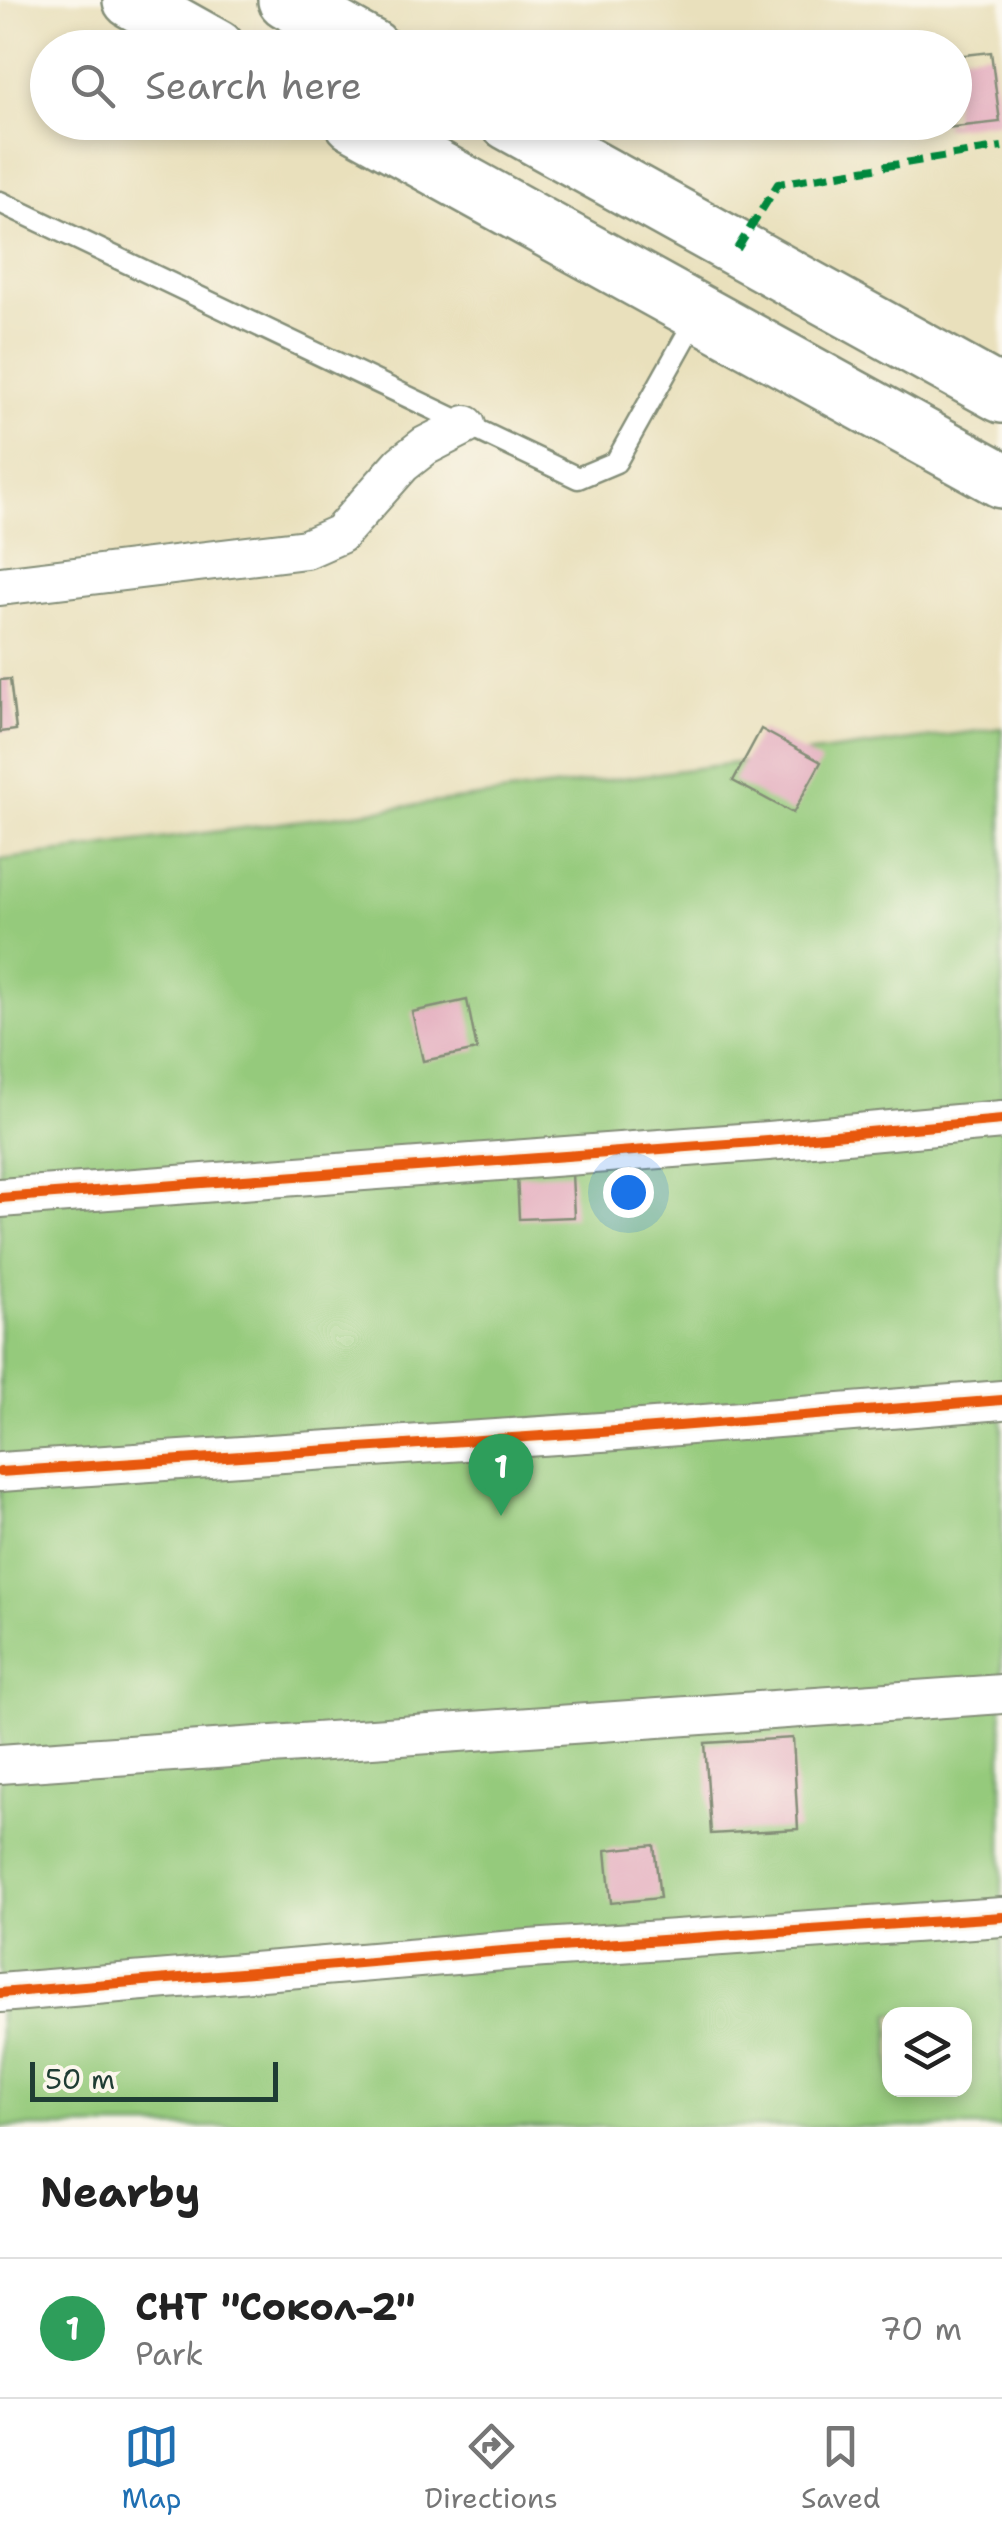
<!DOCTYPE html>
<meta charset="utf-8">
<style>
:root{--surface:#fff;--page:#f2f2f2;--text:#222;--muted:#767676;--line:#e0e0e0;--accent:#1f6fb2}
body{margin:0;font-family:"Shantell Sans",sans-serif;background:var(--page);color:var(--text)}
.controls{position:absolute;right:30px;bottom:30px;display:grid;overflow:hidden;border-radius:20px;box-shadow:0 5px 15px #0003}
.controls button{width:90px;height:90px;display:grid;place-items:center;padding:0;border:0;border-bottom:2px solid var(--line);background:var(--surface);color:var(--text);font:50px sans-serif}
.scale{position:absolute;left:30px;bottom:25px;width:248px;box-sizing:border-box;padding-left:10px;border:5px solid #1f3d34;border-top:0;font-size:28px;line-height:35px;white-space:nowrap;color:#1f3d34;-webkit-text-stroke:8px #fbf7ec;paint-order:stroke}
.you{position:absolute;left:628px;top:1192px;width:35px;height:35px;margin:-25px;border:8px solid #fff;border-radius:50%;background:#1a73e8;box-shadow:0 0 0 15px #1a73e833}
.badge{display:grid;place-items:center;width:65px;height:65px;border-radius:50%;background:var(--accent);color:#fff;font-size:32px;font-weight:700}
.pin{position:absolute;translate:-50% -82px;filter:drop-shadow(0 2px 5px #0008)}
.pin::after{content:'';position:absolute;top:52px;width:35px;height:30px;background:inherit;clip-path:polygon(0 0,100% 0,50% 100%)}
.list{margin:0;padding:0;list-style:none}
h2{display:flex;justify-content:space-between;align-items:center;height:130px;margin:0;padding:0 40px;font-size:42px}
h2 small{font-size:32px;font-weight:400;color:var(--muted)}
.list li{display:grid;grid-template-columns:65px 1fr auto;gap:30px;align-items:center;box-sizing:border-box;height:140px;padding:0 40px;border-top:2px solid var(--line)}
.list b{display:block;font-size:38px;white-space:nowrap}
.list p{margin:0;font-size:32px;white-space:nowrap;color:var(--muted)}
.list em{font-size:32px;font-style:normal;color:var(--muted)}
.icon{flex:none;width:55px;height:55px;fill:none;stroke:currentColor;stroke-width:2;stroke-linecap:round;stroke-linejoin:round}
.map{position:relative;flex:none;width:1002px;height:2127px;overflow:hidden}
.search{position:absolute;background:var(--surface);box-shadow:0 5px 15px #0003;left:30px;right:30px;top:30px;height:110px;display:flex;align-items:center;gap:25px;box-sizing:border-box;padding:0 35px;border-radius:55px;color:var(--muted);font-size:38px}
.sheet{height:270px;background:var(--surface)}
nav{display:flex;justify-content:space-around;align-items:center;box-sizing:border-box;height:140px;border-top:2px solid var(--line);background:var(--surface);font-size:28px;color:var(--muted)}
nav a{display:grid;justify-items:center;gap:5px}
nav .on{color:var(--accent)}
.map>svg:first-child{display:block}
.green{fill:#95ca7c;stroke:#5a8458;stroke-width:2.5;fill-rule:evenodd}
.building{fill:#e4afbf}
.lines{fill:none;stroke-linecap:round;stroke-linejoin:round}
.service-casing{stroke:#848e78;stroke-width:25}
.minor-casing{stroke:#848e78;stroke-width:42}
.trunk-casing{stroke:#848e78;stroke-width:60}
.service{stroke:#fff;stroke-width:20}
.minor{stroke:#fff;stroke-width:38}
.trunk{stroke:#fff;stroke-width:55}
.quiet{stroke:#00873e;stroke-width:8;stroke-dasharray:15 8;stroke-linecap:butt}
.cycleway-casing{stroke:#fbf7ec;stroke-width:16}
.cycleway{stroke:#e8590c;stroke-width:10}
</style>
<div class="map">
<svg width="1002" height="2127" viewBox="0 0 1002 2127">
<rect width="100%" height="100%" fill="#fbf7ec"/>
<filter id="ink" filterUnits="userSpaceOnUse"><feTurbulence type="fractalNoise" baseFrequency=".01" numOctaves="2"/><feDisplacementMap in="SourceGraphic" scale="20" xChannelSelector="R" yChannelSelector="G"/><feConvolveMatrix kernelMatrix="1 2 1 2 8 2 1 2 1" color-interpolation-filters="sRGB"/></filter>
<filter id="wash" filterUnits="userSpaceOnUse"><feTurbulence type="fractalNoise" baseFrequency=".0048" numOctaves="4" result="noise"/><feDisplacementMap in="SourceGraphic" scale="40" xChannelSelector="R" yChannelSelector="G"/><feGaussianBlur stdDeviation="2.25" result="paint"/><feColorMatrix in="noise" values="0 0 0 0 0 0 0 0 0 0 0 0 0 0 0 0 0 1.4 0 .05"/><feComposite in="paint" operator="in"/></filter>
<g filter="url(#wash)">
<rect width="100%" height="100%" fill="#e9e0bc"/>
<path class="green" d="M1002 728V2127H0V860ZM890 2014H964V2090H890Z"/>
<g id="blocks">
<g class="building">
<polygon points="830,38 832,48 774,48 774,45"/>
<polygon points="991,52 1000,122 945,128 945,122 954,122 954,56"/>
<polygon points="705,122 734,122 734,125 706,128"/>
<polygon points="860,122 908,122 908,131 860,130"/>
<polygon points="10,679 16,730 0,732 0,680"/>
<polygon points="761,729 821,762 793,813 733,781"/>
<polygon points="467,1000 477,1050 423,1061 412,1012"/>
<polygon points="572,1173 574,1217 519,1219 517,1175"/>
<polygon points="793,1738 798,1829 711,1834 705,1743"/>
<polygon points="654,1845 660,1898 611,1903 606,1850"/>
</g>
</g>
</g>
<g filter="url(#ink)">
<use href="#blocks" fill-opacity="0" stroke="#848e78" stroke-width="2.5"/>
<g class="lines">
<defs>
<polyline id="service" points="0,202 578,478 616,462 697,317"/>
<g id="minor">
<polyline points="0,586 306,549 340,534 402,464 425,446 466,425"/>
<polyline points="0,1198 768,1141 1002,1120"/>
<polyline points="0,1472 616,1431 1002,1400"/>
<polyline points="0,1764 1002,1694"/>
<polyline points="0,1993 515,1950 1002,1917"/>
</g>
<g id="trunk">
<polyline points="131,0 217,48"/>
<polyline points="286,0 372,48"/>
<polyline points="353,122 1002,480"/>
<polyline points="508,122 1002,395"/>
</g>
</defs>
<use href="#service" class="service-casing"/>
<use href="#minor" class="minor-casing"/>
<use href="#trunk" class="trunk-casing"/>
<use href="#service" class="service"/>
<use href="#minor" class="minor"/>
<use href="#trunk" class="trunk"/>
<polyline class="quiet" points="737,249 778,184 1002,147"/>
<defs>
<g id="cycleway">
<polyline points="0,1198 768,1141 1002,1120"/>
<polyline points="0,1472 616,1431 1002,1400"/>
<polyline points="0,1993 515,1950 1002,1917"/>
</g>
</defs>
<use href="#cycleway" class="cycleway-casing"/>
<use href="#cycleway" class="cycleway"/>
</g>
</g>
</svg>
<div class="controls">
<button><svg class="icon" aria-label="layers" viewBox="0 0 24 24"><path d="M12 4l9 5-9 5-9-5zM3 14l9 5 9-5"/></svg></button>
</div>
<div class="scale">50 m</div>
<div class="you"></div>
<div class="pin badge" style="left:501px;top:1516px;background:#2e9e5b">1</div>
<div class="search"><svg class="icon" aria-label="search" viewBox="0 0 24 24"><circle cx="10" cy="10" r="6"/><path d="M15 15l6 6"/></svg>Search here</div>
</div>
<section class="sheet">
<h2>Nearby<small></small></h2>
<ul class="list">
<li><span class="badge" style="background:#2e9e5b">1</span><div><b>СНТ &quot;Сокол-2&quot;</b><p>Park</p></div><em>70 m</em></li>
</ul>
</section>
<nav>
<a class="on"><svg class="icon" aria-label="map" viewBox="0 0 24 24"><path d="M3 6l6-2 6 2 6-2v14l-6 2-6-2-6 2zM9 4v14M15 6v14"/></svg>Map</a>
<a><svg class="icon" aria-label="directions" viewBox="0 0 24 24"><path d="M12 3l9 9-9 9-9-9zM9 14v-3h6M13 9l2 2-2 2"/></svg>Directions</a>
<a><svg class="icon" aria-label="saved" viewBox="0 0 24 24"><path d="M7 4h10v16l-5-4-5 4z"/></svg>Saved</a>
</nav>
